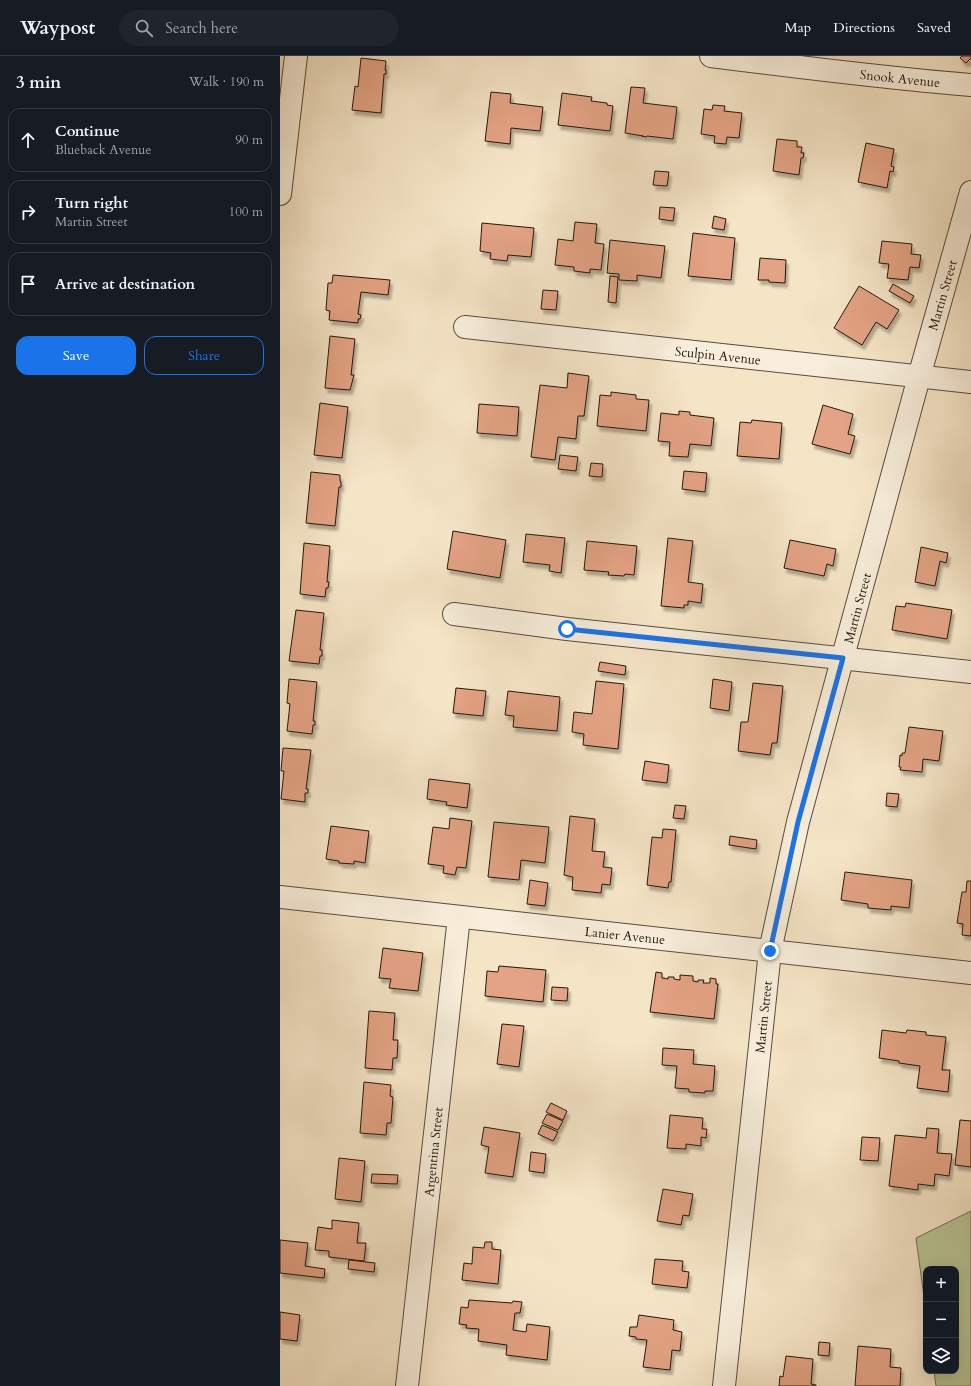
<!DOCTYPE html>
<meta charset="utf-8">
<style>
:root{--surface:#171b24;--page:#20242c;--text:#f1f3f6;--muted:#9ea1a6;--line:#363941;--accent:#1a73e8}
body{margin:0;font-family:Cardo,serif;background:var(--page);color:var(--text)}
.controls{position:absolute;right:12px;bottom:12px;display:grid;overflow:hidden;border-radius:8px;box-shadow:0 4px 16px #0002}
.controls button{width:36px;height:36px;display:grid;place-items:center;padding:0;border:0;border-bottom:1px solid var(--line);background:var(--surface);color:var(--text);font:20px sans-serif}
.stop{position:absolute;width:12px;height:12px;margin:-9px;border:3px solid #1a73e8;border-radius:50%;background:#fff}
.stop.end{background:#1a73e8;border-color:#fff;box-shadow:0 1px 4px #0008}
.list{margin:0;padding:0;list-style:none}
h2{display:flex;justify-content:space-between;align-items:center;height:52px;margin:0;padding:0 16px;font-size:17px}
h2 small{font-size:13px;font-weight:400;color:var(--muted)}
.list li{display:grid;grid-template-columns:26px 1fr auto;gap:12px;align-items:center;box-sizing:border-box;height:64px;margin:0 8px 8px;padding:0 8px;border:1px solid var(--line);border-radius:12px}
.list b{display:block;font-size:15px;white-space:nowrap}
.list p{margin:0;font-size:13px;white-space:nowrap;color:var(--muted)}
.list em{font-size:13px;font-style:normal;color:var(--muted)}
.actions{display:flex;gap:8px;padding:12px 16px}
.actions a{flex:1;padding:9px 0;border:1px solid var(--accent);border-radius:12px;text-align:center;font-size:14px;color:var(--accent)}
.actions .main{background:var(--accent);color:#fff}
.icon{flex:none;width:22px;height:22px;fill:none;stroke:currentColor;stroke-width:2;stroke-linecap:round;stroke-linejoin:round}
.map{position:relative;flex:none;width:691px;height:1330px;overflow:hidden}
header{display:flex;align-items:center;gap:24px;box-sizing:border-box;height:56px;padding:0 20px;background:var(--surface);border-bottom:1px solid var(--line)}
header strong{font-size:19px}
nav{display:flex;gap:22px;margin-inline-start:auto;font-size:14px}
.search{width:280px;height:36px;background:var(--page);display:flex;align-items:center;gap:10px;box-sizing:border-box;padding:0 14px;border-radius:22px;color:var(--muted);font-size:15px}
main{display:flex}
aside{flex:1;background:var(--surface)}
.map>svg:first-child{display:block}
.green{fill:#bac597;stroke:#706e52}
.building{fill:#e3a384;stroke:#25180d;filter:url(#shadow)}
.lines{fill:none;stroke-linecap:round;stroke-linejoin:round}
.minor-casing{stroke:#594b3c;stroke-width:24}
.minor{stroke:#f8eedb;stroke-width:22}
.route{stroke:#1a73e8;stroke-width:5}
.labels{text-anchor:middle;stroke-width:3.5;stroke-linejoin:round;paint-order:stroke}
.street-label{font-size:13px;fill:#25180d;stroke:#f8eedb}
</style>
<header>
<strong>Waypost</strong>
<div class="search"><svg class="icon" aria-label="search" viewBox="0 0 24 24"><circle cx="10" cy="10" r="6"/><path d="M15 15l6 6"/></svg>Search here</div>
<nav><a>Map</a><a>Directions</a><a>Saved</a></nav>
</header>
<main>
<aside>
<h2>3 min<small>Walk · 190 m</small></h2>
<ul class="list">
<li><svg class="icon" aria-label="ahead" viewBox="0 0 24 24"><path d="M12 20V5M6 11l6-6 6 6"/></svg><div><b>Continue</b><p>Blueback Avenue</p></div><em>90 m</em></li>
<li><svg class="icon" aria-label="right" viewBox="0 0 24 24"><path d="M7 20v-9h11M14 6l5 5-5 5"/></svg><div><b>Turn right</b><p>Martin Street</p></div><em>100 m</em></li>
<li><svg class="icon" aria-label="arrive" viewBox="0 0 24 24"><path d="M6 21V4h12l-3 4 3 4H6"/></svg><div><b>Arrive at destination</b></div></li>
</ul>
<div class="actions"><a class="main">Save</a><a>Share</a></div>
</aside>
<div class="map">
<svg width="691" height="1330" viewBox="0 0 691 1330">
<defs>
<filter id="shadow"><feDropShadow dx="2.5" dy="4.5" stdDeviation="1" flood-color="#0004"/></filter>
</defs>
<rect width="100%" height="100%" fill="#f5e5c7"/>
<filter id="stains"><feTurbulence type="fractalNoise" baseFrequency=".005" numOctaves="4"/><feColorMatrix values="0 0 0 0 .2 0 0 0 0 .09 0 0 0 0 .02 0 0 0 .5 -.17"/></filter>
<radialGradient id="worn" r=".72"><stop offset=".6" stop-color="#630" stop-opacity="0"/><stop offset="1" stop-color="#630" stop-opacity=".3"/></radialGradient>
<polygon class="green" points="691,1155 691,1330 656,1330 654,1315 676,1315 676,1213 646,1213 646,1256 636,1182"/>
<g class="building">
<polygon points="682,0 691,0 691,2 686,7 680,2"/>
<polygon points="81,2 106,5 105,14 106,14 106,18 104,18 101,57 72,54 75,30 78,31"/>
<polygon points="351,31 365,32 363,47 397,51 393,83 367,80 366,81 362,80 363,80 345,77"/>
<polygon points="211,36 231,38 230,47 263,51 260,75 231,72 230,88 205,85"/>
<polygon points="282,37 312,41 311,45 327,47 327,49 333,50 330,75 278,69"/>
<polygon points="433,49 445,50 444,55 462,57 459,82 447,81 446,88 434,87 435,80 421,78 424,53 432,54"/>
<polygon points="497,83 517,85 517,91 522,91 521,97 524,97 523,102 521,102 519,119 493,115"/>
<polygon points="586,87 614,93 611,110 614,111 613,116 610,115 607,132 578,126"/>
<polygon points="375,115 389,116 387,130 373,129"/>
<polygon points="380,151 395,152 393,165 379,163"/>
<polygon points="434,160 446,163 444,174 432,172"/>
<polygon points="295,166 317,168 315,187 324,188 321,214 310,213 310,217 294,215 294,211 275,209 278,183 293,185"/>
<polygon points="202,167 254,172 251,201 228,199 227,205 210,203 211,197 200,195"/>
<polygon points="413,177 455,182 451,224 408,220"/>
<polygon points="330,184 385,190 381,222 357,219 357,225 339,224 339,218 327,217"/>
<polygon points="602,185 632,188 631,198 641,199 639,212 630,211 628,224 607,222 609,208 599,207"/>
<polygon points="480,202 506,204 505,227 489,226 489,224 478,224"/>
<polygon points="53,219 110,224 108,239 81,236 78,258 81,259 80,263 78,263 78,267 49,264 50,255 46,254 48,227 52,227"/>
<polygon points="330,220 338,221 336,247 328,246"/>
<polygon points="613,228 634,240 630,247 609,235"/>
<polygon points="579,230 619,254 607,273 596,266 582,289 554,272"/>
<polygon points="263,234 278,235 276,254 261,253"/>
<polygon points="50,280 75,283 71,319 74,319 70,334 45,332"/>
<polygon points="288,317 309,320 304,360 298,360 296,383 278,381 275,404 251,401 260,329 287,332"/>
<polygon points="331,336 356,339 356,343 369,344 366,375 317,370 320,339 331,340"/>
<polygon points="40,347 68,351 62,402 34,399"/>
<polygon points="199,348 239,351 237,380 197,377"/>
<polygon points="543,349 573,358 568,378 575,380 570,398 532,388"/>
<polygon points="399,355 410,356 410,359 434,362 431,390 410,388 408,401 389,400 390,386 378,385 381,357 399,359"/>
<polygon points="472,364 502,367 499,403 457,400 460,366 471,367"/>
<polygon points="280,399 298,401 296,415 278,413"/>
<polygon points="311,407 323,408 322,421 309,420"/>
<polygon points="404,415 427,417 425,436 402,433"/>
<polygon points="31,416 60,419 60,425 61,426 61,431 59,431 55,470 26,467"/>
<polygon points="173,475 226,484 220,522 167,513"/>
<polygon points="246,478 285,482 281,517 269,515 270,509 243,506"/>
<polygon points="388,482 413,485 408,526 423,528 421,547 408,545 408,549 404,549 404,552 381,550"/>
<polygon points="510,484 556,493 553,510 547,508 544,520 504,512"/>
<polygon points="307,485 357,490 354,519 345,518 344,520 328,519 329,516 304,514"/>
<polygon points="24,487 50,490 47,526 49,526 48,532 46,532 45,541 20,538"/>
<polygon points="641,491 668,497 666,507 660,505 655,530 635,526"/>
<polygon points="626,547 672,554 667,583 612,574 616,550 625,551"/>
<polygon points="16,554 44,557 40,594 42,594 42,600 40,600 39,608 9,605"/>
<polygon points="320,606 346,610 345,619 318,615"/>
<polygon points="9,623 37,626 33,665 35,665 35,669 33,669 32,678 7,675 10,648 7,647"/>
<polygon points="433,623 452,626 449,655 430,652"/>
<polygon points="316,625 344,628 338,693 303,689 304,678 292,676 294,656 312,658"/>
<polygon points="473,627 503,630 497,687 492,687 490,699 458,695 461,666 468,666"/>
<polygon points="176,632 206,635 203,660 173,657"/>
<polygon points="228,635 280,641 277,675 233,671 234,660 225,659"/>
<polygon points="629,671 663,675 659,705 643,703 642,716 620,714 621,711 619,711 620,699 622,700 622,697 625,697"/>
<polygon points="3,692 31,694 26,733 28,733 28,737 25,737 25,746 1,743 4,715 1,715"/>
<polygon points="365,705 389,709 387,727 362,724"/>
<polygon points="149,723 190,728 187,752 166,749 167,746 147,743"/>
<polygon points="607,737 619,738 617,751 606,750"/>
<polygon points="395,749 406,750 404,763 393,762"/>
<polygon points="290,760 315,763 312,795 325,796 323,811 332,812 330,829 322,828 321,837 292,834 293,821 284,819"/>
<polygon points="170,762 192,765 186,812 177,811 175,819 163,817 164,810 148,808 153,771 169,773"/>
<polygon points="214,766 269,771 265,807 241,804 239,824 208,821"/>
<polygon points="51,770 89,775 85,807 74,805 74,808 59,807 59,805 46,803"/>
<polygon points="383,773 396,774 391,826 389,826 388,832 367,829 372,781 382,782"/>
<polygon points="450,780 477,784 476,793 449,789"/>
<polygon points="565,816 632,824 629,852 611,850 611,854 588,852 588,848 561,844"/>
<polygon points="250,824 268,827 265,850 247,848"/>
<polygon points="687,825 691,825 691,880 682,879 683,868 677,867 682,836 686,836"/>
<polygon points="103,892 143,897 138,935 109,932 111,923 99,922"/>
<polygon points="219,910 266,914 263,946 205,940 207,915 218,916"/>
<polygon points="376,916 382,917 382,922 388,923 388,921 394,921 394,923 400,924 400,919 413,920 413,925 418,926 418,924 424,924 423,927 430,927 430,922 436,923 436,928 438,928 434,963 370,956"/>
<polygon points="272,931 288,932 287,945 271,944"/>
<polygon points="89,955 115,957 113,984 118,984 117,1002 113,1002 112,1014 85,1012"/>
<polygon points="222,968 244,970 239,1011 217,1008"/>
<polygon points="602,974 626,977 627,974 646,976 646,979 666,981 662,1014 670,1014 668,1036 637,1032 640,1010 619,1007 619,1005 599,1002"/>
<polygon points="383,992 414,994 413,1008 435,1010 433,1035 425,1035 425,1037 409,1036 409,1033 395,1032 397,1010 382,1009"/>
<polygon points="84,1026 111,1029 110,1040 113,1041 111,1067 107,1067 106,1079 80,1077"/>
<polygon points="271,1047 287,1055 283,1064 266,1056"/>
<polygon points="267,1058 283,1065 278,1074 262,1067"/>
<polygon points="390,1059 423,1062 422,1073 427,1073 426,1082 421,1081 421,1090 406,1088 406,1093 387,1092"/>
<polygon points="680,1064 691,1065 691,1111 675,1109"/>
<polygon points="262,1069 278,1076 273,1085 258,1078"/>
<polygon points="204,1071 240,1077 233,1121 205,1117 209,1091 201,1089"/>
<polygon points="647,1072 659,1073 657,1097 672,1098 669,1120 655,1118 654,1130 638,1128 638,1134 609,1130 615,1079 646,1082"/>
<polygon points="582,1081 600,1082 598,1105 580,1104"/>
<polygon points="251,1096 266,1098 264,1117 249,1115"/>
<polygon points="59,1102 85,1105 81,1146 55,1143"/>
<polygon points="92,1118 118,1119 117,1128 91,1127"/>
<polygon points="383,1133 413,1138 409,1160 403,1159 401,1169 377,1165"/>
<polygon points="52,1164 79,1167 77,1187 86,1187 84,1205 49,1201 49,1195 35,1194 38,1171 52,1173"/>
<polygon points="0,1184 28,1187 25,1210 45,1213 44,1222 0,1217"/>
<polygon points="205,1186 212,1186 212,1193 221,1194 218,1228 182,1224 184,1207 192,1208 193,1191 204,1192"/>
<polygon points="375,1203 403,1205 402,1215 409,1216 407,1232 372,1228"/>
<polygon points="69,1204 95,1207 94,1216 68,1213"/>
<polygon points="189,1244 232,1247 233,1245 242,1246 240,1257 235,1257 233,1274 246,1276 247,1268 270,1271 267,1304 226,1299 227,1289 198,1285 199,1273 186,1272 187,1269 179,1268 181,1251 188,1252"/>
<polygon points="0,1256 20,1259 17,1285 0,1283"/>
<polygon points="359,1259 394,1264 393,1274 402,1276 400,1295 392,1294 390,1314 363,1311 367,1284 356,1283 356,1281 349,1280 350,1271 357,1271"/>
<polygon points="539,1286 550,1287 549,1300 538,1299"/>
<polygon points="578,1290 611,1293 610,1311 621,1312 620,1330 575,1330"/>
<polygon points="506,1300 533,1303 531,1328 536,1329 536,1330 499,1330 500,1320 503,1321"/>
</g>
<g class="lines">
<defs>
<g id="minor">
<path d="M431 0C517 11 604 22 691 29"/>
<polyline points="0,138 16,0"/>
<polyline points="185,271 691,326"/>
<polyline points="174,558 287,573 691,616"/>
<polyline points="0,841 691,917"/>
<polyline points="127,1330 179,861"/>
<polyline points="444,1330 490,895 518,766 639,321 691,136"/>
</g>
</defs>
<use href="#minor" class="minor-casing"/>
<use href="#minor" class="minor"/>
</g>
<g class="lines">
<polyline class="route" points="287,573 563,602 518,766 490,895"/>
</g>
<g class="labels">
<g class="street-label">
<text transform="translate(620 22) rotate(6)" y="5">Snook Avenue</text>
<text transform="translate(662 239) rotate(-74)" y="5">Martin Street</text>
<text transform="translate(438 299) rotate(6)" y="5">Sculpin Avenue</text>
<text transform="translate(577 552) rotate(-75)" y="5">Martin Street</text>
<text transform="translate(345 879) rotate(6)" y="5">Lanier Avenue</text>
<text transform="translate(483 961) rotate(-84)" y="5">Martin Street</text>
<text transform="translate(153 1096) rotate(-84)" y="5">Argentina Street</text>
</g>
</g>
<rect width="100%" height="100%" filter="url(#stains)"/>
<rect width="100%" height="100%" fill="url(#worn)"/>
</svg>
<div class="controls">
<button>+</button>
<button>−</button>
<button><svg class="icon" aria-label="layers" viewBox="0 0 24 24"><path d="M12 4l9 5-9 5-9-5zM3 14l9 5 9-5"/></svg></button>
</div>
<div class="stop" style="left:287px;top:573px"></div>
<div class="stop end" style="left:490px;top:895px"></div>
</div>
</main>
